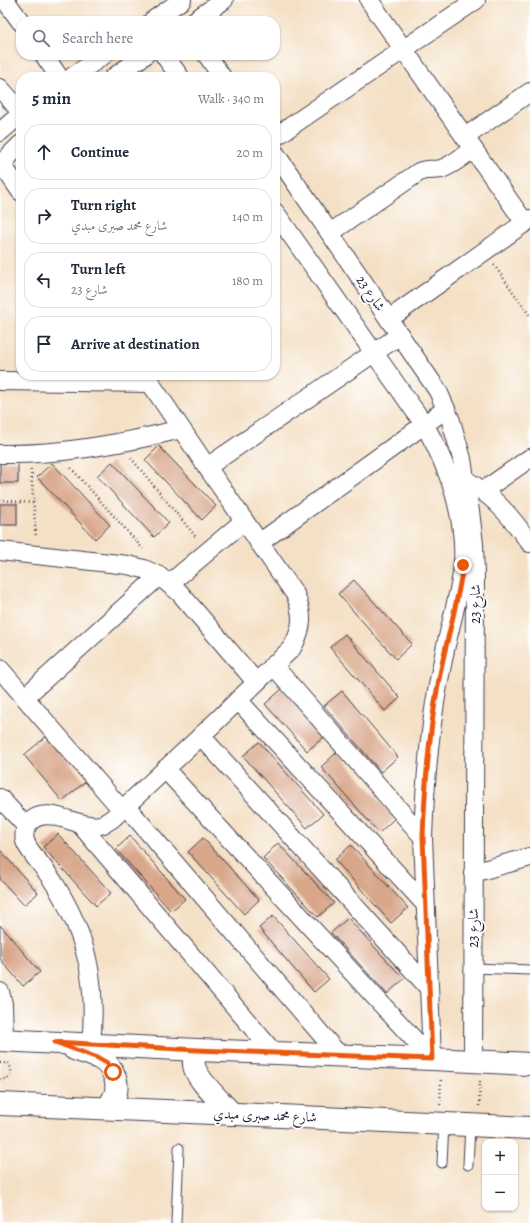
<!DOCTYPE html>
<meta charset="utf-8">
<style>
:root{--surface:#fff;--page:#f2f2f3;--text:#1f2937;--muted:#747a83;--line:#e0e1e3}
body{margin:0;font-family:Alegreya,Amiri,serif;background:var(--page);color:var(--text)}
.controls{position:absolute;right:12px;bottom:12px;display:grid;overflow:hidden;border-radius:8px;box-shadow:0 1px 3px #0004}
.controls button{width:36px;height:36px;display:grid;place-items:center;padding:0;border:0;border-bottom:1px solid var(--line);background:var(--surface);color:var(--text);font:20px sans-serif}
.stop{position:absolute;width:12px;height:12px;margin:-9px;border:3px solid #ea580c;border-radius:50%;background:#fff}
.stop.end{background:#ea580c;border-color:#fff;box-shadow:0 1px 4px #0008}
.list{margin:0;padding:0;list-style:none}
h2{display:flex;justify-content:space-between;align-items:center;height:52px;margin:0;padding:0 16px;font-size:17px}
h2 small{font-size:13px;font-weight:400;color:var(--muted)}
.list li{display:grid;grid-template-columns:26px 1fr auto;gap:12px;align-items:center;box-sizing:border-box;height:56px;margin:0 8px 8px;padding:0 8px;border:1px solid var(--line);border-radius:16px}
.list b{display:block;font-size:15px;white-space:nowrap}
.list p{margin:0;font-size:13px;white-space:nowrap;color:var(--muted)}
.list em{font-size:13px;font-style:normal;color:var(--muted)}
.icon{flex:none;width:22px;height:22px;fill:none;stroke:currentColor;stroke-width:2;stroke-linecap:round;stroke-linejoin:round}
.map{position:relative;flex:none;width:530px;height:1223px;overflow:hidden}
.search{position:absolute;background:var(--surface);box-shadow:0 1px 3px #0004;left:16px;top:16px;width:264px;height:44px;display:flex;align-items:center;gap:10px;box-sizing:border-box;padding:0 14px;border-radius:16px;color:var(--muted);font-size:15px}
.panel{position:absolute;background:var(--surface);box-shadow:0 1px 3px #0004;left:16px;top:72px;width:264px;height:308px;border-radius:16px}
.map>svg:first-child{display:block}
.building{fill:#d8a689}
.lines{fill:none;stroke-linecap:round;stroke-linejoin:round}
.lane-casing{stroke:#423e50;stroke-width:11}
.street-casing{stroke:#423e50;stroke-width:20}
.primary-casing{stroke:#423e50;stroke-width:24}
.path{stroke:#423e50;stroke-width:2.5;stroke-dasharray:1 3;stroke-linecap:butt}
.lane{stroke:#fff;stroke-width:9}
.street{stroke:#fff;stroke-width:18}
.primary{stroke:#fff;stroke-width:22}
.route{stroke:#ea580c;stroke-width:5}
.labels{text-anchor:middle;stroke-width:3.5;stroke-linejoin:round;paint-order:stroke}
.street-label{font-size:14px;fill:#22223b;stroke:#fff}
</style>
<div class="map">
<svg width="530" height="1223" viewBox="0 0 530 1223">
<rect width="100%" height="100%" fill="#fff"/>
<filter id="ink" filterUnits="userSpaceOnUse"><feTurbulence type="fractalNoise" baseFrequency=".025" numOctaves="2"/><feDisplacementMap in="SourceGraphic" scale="8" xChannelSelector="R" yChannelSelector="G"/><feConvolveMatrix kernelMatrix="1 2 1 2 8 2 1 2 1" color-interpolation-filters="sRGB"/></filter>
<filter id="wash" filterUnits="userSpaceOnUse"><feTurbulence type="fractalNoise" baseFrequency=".012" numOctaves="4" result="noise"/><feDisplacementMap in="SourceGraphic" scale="16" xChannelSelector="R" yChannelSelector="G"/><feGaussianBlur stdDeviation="0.9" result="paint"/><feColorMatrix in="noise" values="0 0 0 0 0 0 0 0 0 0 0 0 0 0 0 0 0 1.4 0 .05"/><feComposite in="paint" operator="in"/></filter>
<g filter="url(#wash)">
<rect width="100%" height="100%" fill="#f4e0c5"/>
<g id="blocks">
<g class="building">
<polygon points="159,446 216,506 202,520 145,460"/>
<rect x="0" y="461" width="18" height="22"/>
<polygon points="112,462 169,523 154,537 97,476"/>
<polygon points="52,463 110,525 95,539 37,477"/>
<rect x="0" y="504" width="17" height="21"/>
<polygon points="354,580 412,644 396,659 338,594"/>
<polygon points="345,634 400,698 385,711 330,647"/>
<polygon points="282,689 324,737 307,751 265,704"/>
<polygon points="342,691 398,757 381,772 324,706"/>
<polygon points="47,736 85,782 62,801 24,755"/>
<polygon points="259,742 323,814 307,828 243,756"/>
<polygon points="337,752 395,818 379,833 321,767"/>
<polygon points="58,834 111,893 96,906 43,847"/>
<polygon points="130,836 185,899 171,911 116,849"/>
<polygon points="203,838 259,900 244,914 188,852"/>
<polygon points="278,843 334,903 318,917 263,858"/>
<polygon points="351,845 408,908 391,923 335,860"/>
<polygon points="0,850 38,893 24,905 0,879"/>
<polygon points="273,916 329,979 314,992 259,928"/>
<polygon points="348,918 404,979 387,994 331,933"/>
<polygon points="0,925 40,972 23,986 0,959"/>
</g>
</g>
</g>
<g filter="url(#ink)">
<use href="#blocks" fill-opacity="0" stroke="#423e50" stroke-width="1"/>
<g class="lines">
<defs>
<g id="lane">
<polyline points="473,968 530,970"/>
<polyline points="442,1163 444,1124"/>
<polyline points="468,1165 470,1125"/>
<polyline points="176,1223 179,1148"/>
</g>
<g id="street">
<polyline points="5,0 21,22"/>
<polyline points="369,0 525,223"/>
<polyline points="152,21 182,0"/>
<polyline points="194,21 224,0"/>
<polyline points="44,55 59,77"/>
<polyline points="164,55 180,77"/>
<polyline points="207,55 222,77"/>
<polyline points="72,77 104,55"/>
<polyline points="114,77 145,55"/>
<polyline points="0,88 21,112"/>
<polyline points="0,132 21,114"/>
<polyline points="275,137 476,0"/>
<polyline points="465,137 530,92"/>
<polyline points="275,153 438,391 451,421 462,459 470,511 474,544 475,577 473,1062"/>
<polyline points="1,163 21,192"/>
<polyline points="0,165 21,144"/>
<path d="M275 212 424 424C448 466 466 516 463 565 462 581 457 597 454 612 448 635 443 658 439 680 429 732 425 784 423 837L432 1059"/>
<path d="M330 233 419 172C428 168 432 171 441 169 452 166 464 155 473 149"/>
<polyline points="389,319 530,219"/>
<polyline points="0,381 151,383"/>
<path d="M0 454C62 455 122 444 181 429"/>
<polyline points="207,467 400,335"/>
<path d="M458 477C465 479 471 483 477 487 499 502 514 521 530 543"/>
<polyline points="483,491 530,458"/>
<polyline points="259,543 446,409"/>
<polyline points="0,551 128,565 144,569 159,576 179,592 256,682"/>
<polyline points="169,584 244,521"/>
<polyline points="273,665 423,837"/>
<polyline points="0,669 122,810"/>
<polyline points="25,697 159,576"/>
<polyline points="238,700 425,904"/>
<polyline points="201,736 428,987"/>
<polyline points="165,769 432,1059"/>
<polyline points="0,798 26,826"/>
<polyline points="126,806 339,1055"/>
<polyline points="79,823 274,1053"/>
<polyline points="473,873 530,857"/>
<polyline points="0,992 3,1004 4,1040"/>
<path d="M91 1044C97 984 88 938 56 886 50 876 42 866 35 857 31 852 27 847 25 841 23 833 26 825 32 820 50 805 79 830 100 825 105 824 109 821 113 818L201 736 292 648C303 628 304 615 295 594L207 467 145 375"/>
</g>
<g id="primary">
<polyline points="0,1040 197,1050 432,1059 530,1064"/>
<path d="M74 1049C82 1052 91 1054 99 1058 114 1066 122 1086 112 1101 111 1104 108 1106 106 1108"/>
<path d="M197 1050C195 1055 193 1059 194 1065 196 1080 222 1102 232 1114"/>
<polyline points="0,1104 260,1115 530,1128"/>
</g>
</defs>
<use href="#lane" class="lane-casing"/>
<use href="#street" class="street-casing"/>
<use href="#primary" class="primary-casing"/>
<g class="path">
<polyline points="494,265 530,316"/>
<polyline points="131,458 196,537"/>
<polyline points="71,468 143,549"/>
<polyline points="31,470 36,537"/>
<polyline points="0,500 33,503"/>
<path d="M0 1063H8C14 1071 11 1081 0 1079"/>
<polyline points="440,1105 441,1078"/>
<polyline points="479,1106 480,1081"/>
</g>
<use href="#lane" class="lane"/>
<use href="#street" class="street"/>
<use href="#primary" class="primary"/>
</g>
</g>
<g class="lines" filter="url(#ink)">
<path class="route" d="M113 1072 107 1063 98 1058 55 1042 197 1050 432 1059 423 837C425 784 429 731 439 679 446 641 458 603 463 565"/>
</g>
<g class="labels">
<g class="street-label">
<text transform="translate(371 293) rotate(56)" y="5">شارع 23</text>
<text transform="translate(475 604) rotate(-90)" y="5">شارع 23</text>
<text transform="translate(473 928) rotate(-90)" y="5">شارع 23</text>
<text transform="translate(265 1115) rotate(2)" y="5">شارع محمد صبرى مبدي</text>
</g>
</g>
</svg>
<div class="controls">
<button>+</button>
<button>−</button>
</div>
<div class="stop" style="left:113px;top:1072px"></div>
<div class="stop end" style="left:463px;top:565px"></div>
<div class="search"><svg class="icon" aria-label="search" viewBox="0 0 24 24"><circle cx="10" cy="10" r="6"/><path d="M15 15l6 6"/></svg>Search here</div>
<section class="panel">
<h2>5 min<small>Walk · 340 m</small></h2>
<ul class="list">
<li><svg class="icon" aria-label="ahead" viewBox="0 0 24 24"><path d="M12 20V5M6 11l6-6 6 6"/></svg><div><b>Continue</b></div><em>20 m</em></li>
<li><svg class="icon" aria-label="right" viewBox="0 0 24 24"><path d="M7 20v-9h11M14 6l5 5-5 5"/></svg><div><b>Turn right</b><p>شارع محمد صبرى مبدي</p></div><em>140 m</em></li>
<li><svg class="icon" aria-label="left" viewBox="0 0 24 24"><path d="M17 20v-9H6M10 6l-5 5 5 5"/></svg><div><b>Turn left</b><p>شارع 23</p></div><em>180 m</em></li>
<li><svg class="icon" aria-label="arrive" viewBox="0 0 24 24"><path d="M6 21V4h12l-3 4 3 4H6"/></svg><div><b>Arrive at destination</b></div></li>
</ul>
</section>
</div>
